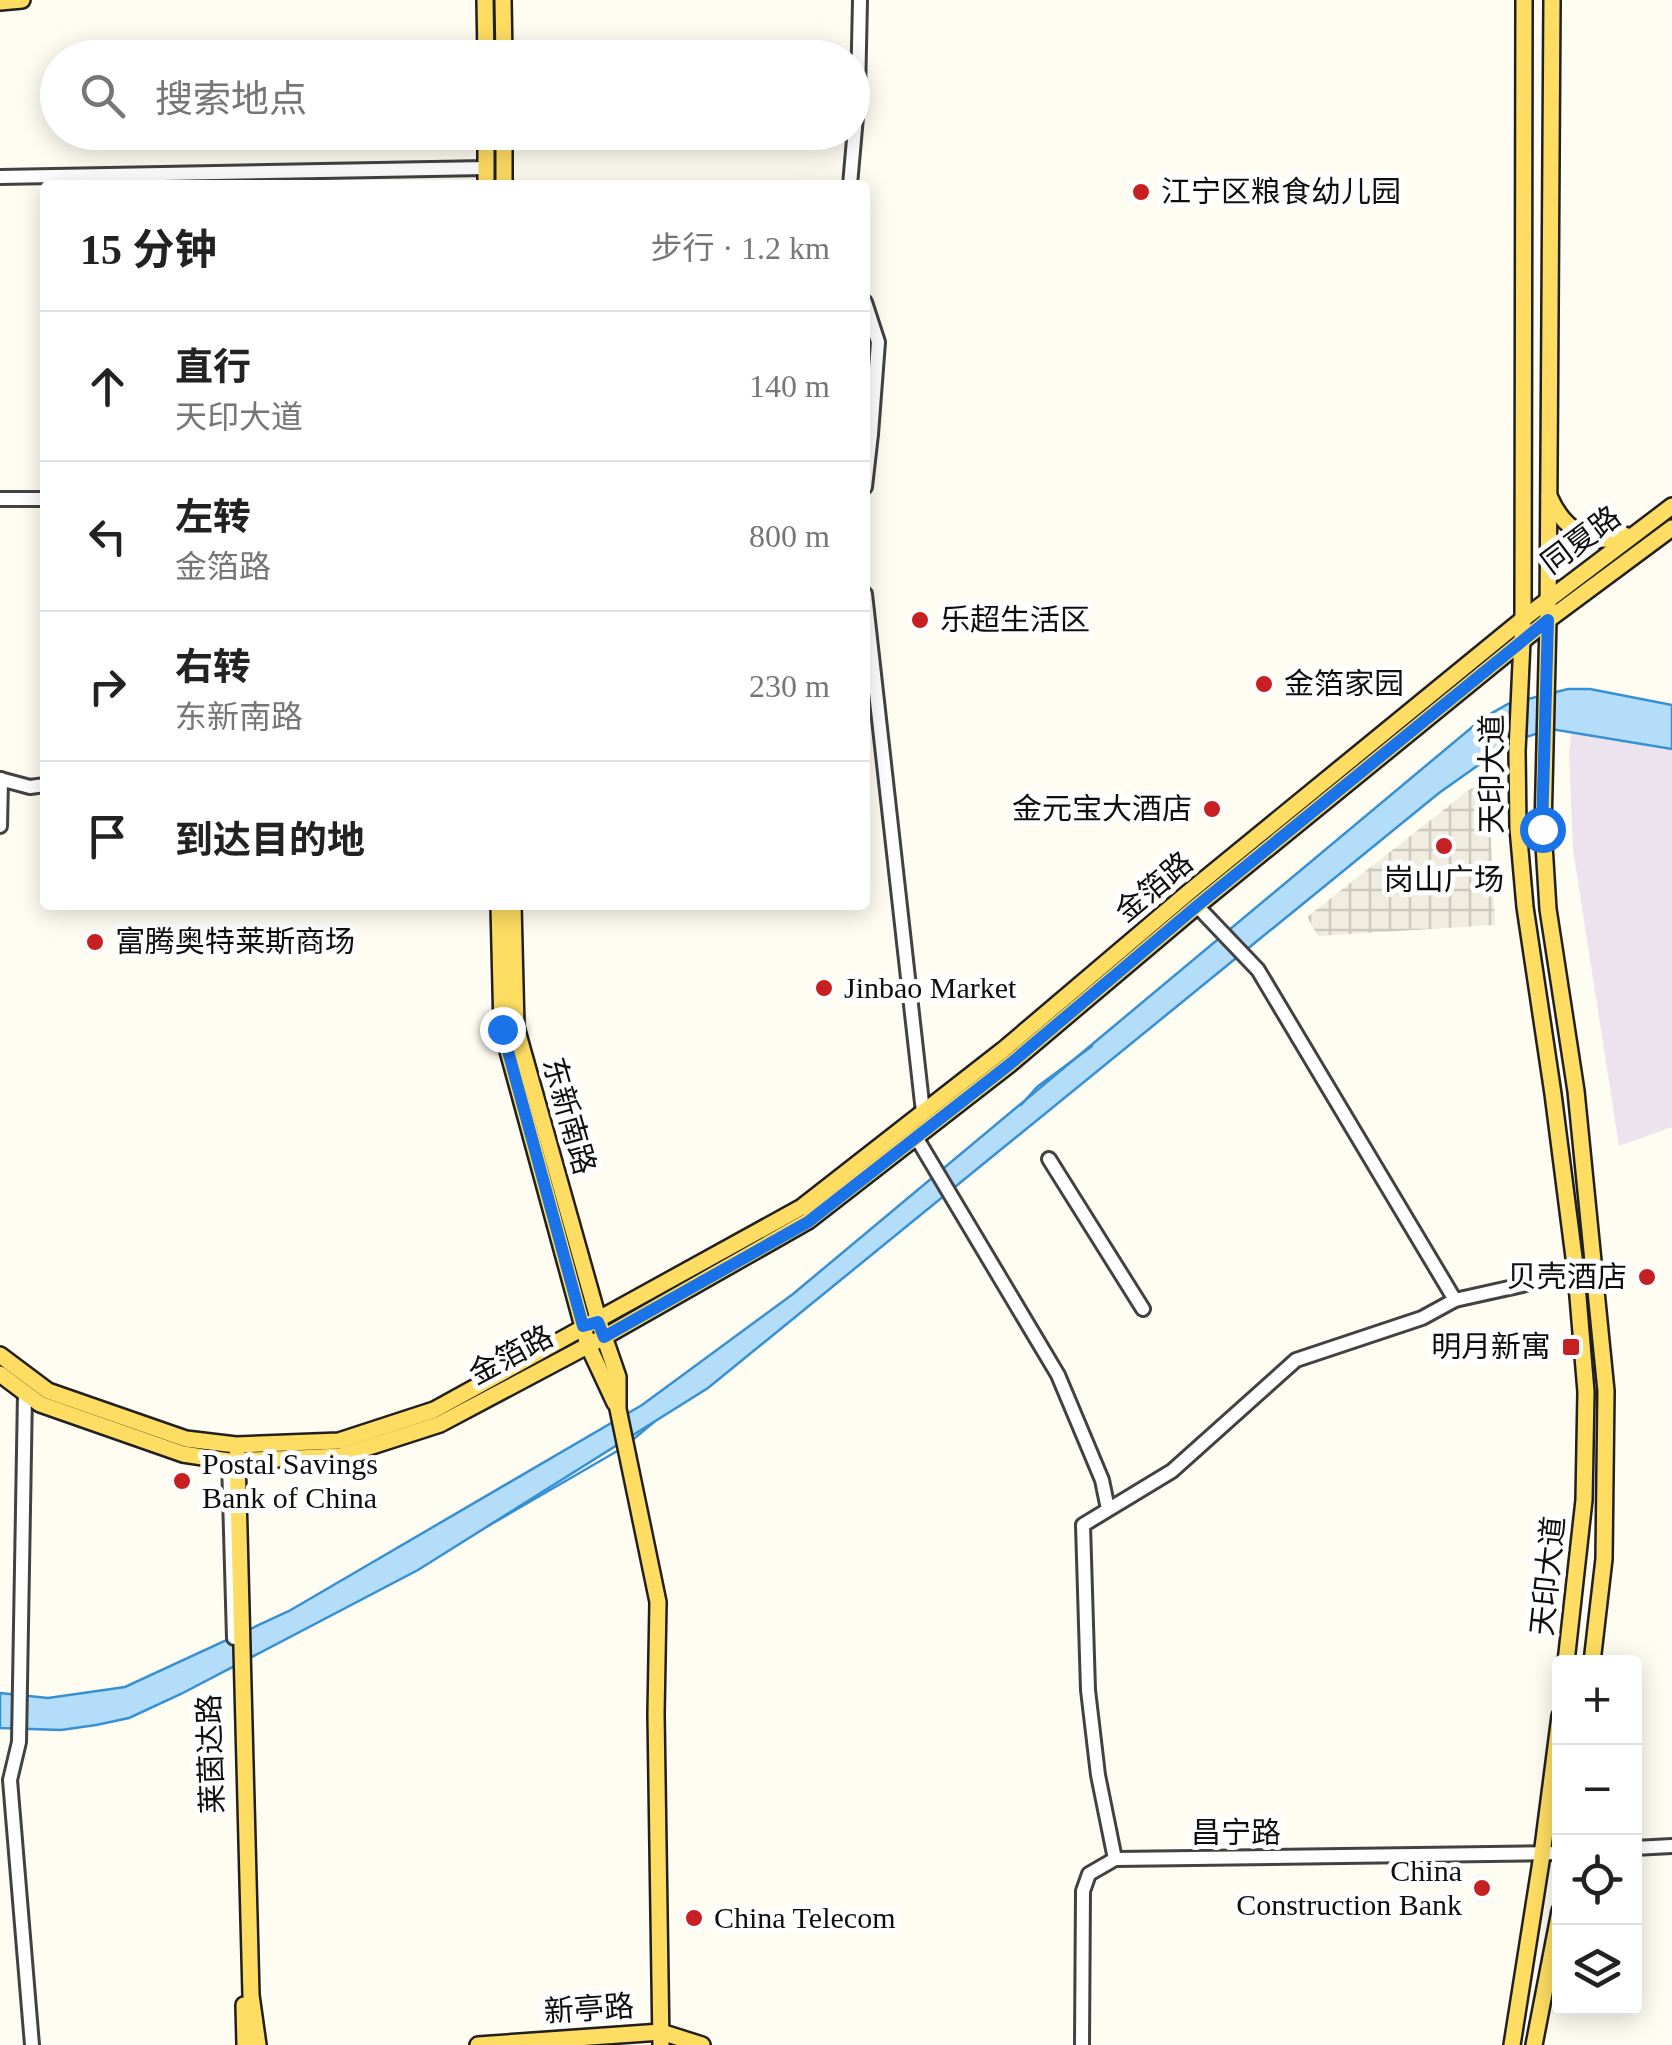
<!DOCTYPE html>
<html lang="zh">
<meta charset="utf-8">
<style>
:root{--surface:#fff;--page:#f2f2f2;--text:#222;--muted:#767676;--line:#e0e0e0}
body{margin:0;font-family:"Times New Roman","Noto Sans SC",serif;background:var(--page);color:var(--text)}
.controls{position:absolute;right:30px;bottom:30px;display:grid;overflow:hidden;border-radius:10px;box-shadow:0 5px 25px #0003}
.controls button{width:90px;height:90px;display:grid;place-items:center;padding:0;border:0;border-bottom:2px solid var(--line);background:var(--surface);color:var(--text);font:50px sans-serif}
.stop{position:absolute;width:30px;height:30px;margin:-22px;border:8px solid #1a73e8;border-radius:50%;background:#fff}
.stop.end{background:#1a73e8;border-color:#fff;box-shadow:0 2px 10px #0008}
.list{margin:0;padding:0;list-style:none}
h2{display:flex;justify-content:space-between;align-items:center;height:130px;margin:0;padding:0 40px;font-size:42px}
h2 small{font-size:32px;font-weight:400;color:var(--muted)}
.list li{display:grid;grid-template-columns:65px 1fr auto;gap:30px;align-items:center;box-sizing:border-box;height:150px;padding:0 40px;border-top:2px solid var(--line)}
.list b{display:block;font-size:38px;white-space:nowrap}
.list p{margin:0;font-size:32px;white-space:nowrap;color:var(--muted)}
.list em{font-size:32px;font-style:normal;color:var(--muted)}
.icon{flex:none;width:55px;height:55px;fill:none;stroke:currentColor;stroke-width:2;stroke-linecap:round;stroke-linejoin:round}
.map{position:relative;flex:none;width:1672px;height:2045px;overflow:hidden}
.search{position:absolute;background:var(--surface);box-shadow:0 5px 25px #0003;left:40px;top:40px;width:830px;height:110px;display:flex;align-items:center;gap:25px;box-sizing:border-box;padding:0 35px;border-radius:55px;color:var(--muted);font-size:38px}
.panel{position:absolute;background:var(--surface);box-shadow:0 5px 25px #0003;left:40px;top:180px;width:830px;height:730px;border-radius:10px}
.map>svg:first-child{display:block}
.industrial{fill:#ede3ee}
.plaza{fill:url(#plaza-grid)}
.water{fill:#b3ddf9;stroke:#3790d3;stroke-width:2.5}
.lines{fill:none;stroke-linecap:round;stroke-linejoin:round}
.stream{stroke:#3790d3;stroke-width:2.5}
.minor-casing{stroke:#424242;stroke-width:18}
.major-casing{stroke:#202020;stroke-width:20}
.minor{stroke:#fff;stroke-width:12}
.major{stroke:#fedd62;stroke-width:15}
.route{stroke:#1a73e8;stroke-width:12}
.poi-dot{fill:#c62023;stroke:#fff;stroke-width:4}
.labels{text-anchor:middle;stroke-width:10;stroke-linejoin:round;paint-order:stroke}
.poi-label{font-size:30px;fill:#0f0f0f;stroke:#fff;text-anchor:start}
.street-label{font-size:30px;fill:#0f0f0f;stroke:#fff}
</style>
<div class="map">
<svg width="1672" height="2045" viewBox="0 0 1672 2045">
<defs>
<pattern id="plaza-grid" width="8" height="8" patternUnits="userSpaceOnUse" patternTransform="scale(2.5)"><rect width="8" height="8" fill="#f0ecdf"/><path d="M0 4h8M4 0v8" fill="none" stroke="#cdc9be"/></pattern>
</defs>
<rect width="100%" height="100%" fill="#fffdf1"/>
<polygon class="industrial" points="1572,729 1672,748 1672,1127 1619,1146 1573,850 1569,752"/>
<polygon class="plaza" points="1488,775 1495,925 1318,936 1307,917"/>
<polygon class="water" points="1568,689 1590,689 1672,705 1672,749 1551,729 1511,742 1439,793 708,1388 418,1570 181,1694 129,1718 96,1725 61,1730 0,1728 0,1693 48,1698 125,1687 289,1611 642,1405 793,1294 1483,718 1508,704"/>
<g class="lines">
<g class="stream">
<polyline points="1021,1105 1037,1087 1092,1046"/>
<polyline points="630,1442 654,1422"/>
<polyline points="488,1526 619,1450"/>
</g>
<defs>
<g id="minor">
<polyline points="0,177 486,168"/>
<polyline points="850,185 858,94 860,0"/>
<polyline points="865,302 878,342 871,434"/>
<polyline points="865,433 871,434 865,487"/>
<polyline points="0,499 45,499"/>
<polyline points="865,594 923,1112"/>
<polyline points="0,779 30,787 45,785"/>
<polyline points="0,826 1,779"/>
<polyline points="1197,906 1258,970 1455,1300"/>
<polyline points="916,1137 1058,1375 1102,1480 1108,1509"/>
<polyline points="1049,1159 1143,1309"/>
<polyline points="25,1393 19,1742 10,1780 32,2045"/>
<polyline points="229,1461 234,1638"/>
<polyline points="1634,1848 1672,1846"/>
<polyline points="1115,1859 1098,1775 1088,1690 1083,1525 1172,1471 1296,1360 1422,1318 1455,1300 1576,1273"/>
<polyline points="1082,2045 1083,1891 1089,1874 1115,1859 1560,1853"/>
</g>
<g id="major">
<polyline points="485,0 486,58"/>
<polyline points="503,0 504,58"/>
<polyline points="1524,0 1523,619 1517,751 1518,828 1525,907 1553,1094 1576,1273 1586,1392 1584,1500 1566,1662"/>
<polyline points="1552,0 1548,620 1543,829 1548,909 1576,1091 1606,1391 1604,1559 1592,1662"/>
<polyline points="0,2 22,0"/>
<polyline points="486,132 486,185"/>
<polyline points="504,132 504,185"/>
<path d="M1549 496C1563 529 1591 548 1625 535"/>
<polyline points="499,905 502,1029 588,1345 615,1403"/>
<polyline points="513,905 516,1027 599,1322 618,1377 618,1409 658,1602 656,1714 661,2045"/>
<polyline points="0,1355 48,1391 186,1439 236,1445 339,1441 434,1410 802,1207 1003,1050 1189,892 1523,619 1672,506"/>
<polyline points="0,1374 40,1404 183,1454 229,1461 341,1456 440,1424 604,1337 808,1221 1010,1064 1197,906 1548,620 1672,528"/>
<polyline points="237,1455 251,1995 258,2045"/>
<polyline points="244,2005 245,2045"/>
<polyline points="478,2045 661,2032 702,2045"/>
<polyline points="1512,2045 1542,1855 1560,1716"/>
<polyline points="1534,2045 1560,1911"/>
</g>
</defs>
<use href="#minor" class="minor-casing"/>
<use href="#major" class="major-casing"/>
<use href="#minor" class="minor"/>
<use href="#major" class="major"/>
</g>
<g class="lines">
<polyline class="route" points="502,1029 583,1326 598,1322 604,1337 808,1222 1010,1064 1197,906 1548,620 1542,829"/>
</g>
<g class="poi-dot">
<circle cx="1141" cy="192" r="10"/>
<circle cx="920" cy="620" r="10"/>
<circle cx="1264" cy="684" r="10"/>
<circle cx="1212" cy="809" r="10"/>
<circle cx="1444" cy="846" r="10"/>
<circle cx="95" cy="942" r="10"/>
<circle cx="824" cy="988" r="10"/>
<circle cx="1647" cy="1277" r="10"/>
<rect x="1561" y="1337" width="20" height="20" rx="5"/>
<circle cx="182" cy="1481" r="10"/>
<circle cx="1482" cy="1888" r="10"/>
<circle cx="694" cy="1918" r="10"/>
</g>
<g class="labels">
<g class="poi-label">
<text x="1161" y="202">江宁区粮食幼儿园</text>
<text x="940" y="630">乐超生活区</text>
<text x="1284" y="694">金箔家园</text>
<text x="1192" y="819" text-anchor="end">金元宝大酒店</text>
<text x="1444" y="890" text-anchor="middle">岗山广场</text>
<text x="115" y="952">富腾奥特莱斯商场</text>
<text x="844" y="998">Jinbao Market</text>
<text x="1627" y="1287" text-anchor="end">贝壳酒店</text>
<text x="1551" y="1357" text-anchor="end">明月新寓</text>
<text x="202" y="1474">Postal Savings<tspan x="202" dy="34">Bank of China</tspan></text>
<text x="1462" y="1881" text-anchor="end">China<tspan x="1462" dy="34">Construction Bank</tspan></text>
<text x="714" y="1928">China Telecom</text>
</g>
<g class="street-label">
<text transform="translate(1581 540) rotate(-37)" y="10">同夏路</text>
<text transform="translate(1492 774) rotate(-90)" y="10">天印大道</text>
<text transform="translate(1154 887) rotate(-40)" y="10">金箔路</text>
<text transform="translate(569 1116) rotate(74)" y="10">东新南路</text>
<text transform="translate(511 1355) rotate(-28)" y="10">金箔路</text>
<text transform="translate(1548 1576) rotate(-84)" y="10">天印大道</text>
<text transform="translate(211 1754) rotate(-92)" y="10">莱茵达路</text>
<text x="1236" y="1843">昌宁路</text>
<text transform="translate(589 2009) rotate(-4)" y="10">新亭路</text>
</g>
</g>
</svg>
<div class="controls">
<button>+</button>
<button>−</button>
<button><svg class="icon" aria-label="locate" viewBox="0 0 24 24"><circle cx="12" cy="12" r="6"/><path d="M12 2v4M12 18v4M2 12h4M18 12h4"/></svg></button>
<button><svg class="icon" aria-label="layers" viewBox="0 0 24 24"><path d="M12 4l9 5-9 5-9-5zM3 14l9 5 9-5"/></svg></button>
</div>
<div class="stop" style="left:1542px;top:829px"></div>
<div class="stop end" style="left:502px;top:1029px"></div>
<div class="search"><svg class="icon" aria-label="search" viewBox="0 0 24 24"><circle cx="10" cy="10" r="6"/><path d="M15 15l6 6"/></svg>搜索地点</div>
<section class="panel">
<h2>15 分钟<small>步行 · 1.2 km</small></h2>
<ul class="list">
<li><svg class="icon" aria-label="ahead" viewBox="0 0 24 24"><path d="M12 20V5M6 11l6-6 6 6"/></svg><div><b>直行</b><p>天印大道</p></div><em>140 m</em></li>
<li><svg class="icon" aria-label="left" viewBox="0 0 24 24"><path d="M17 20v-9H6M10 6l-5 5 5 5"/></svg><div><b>左转</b><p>金箔路</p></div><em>800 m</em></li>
<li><svg class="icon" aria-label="right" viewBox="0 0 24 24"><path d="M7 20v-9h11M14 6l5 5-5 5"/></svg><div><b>右转</b><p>东新南路</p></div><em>230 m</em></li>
<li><svg class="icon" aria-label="arrive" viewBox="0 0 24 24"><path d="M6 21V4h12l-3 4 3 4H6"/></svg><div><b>到达目的地</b></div></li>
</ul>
</section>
</div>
